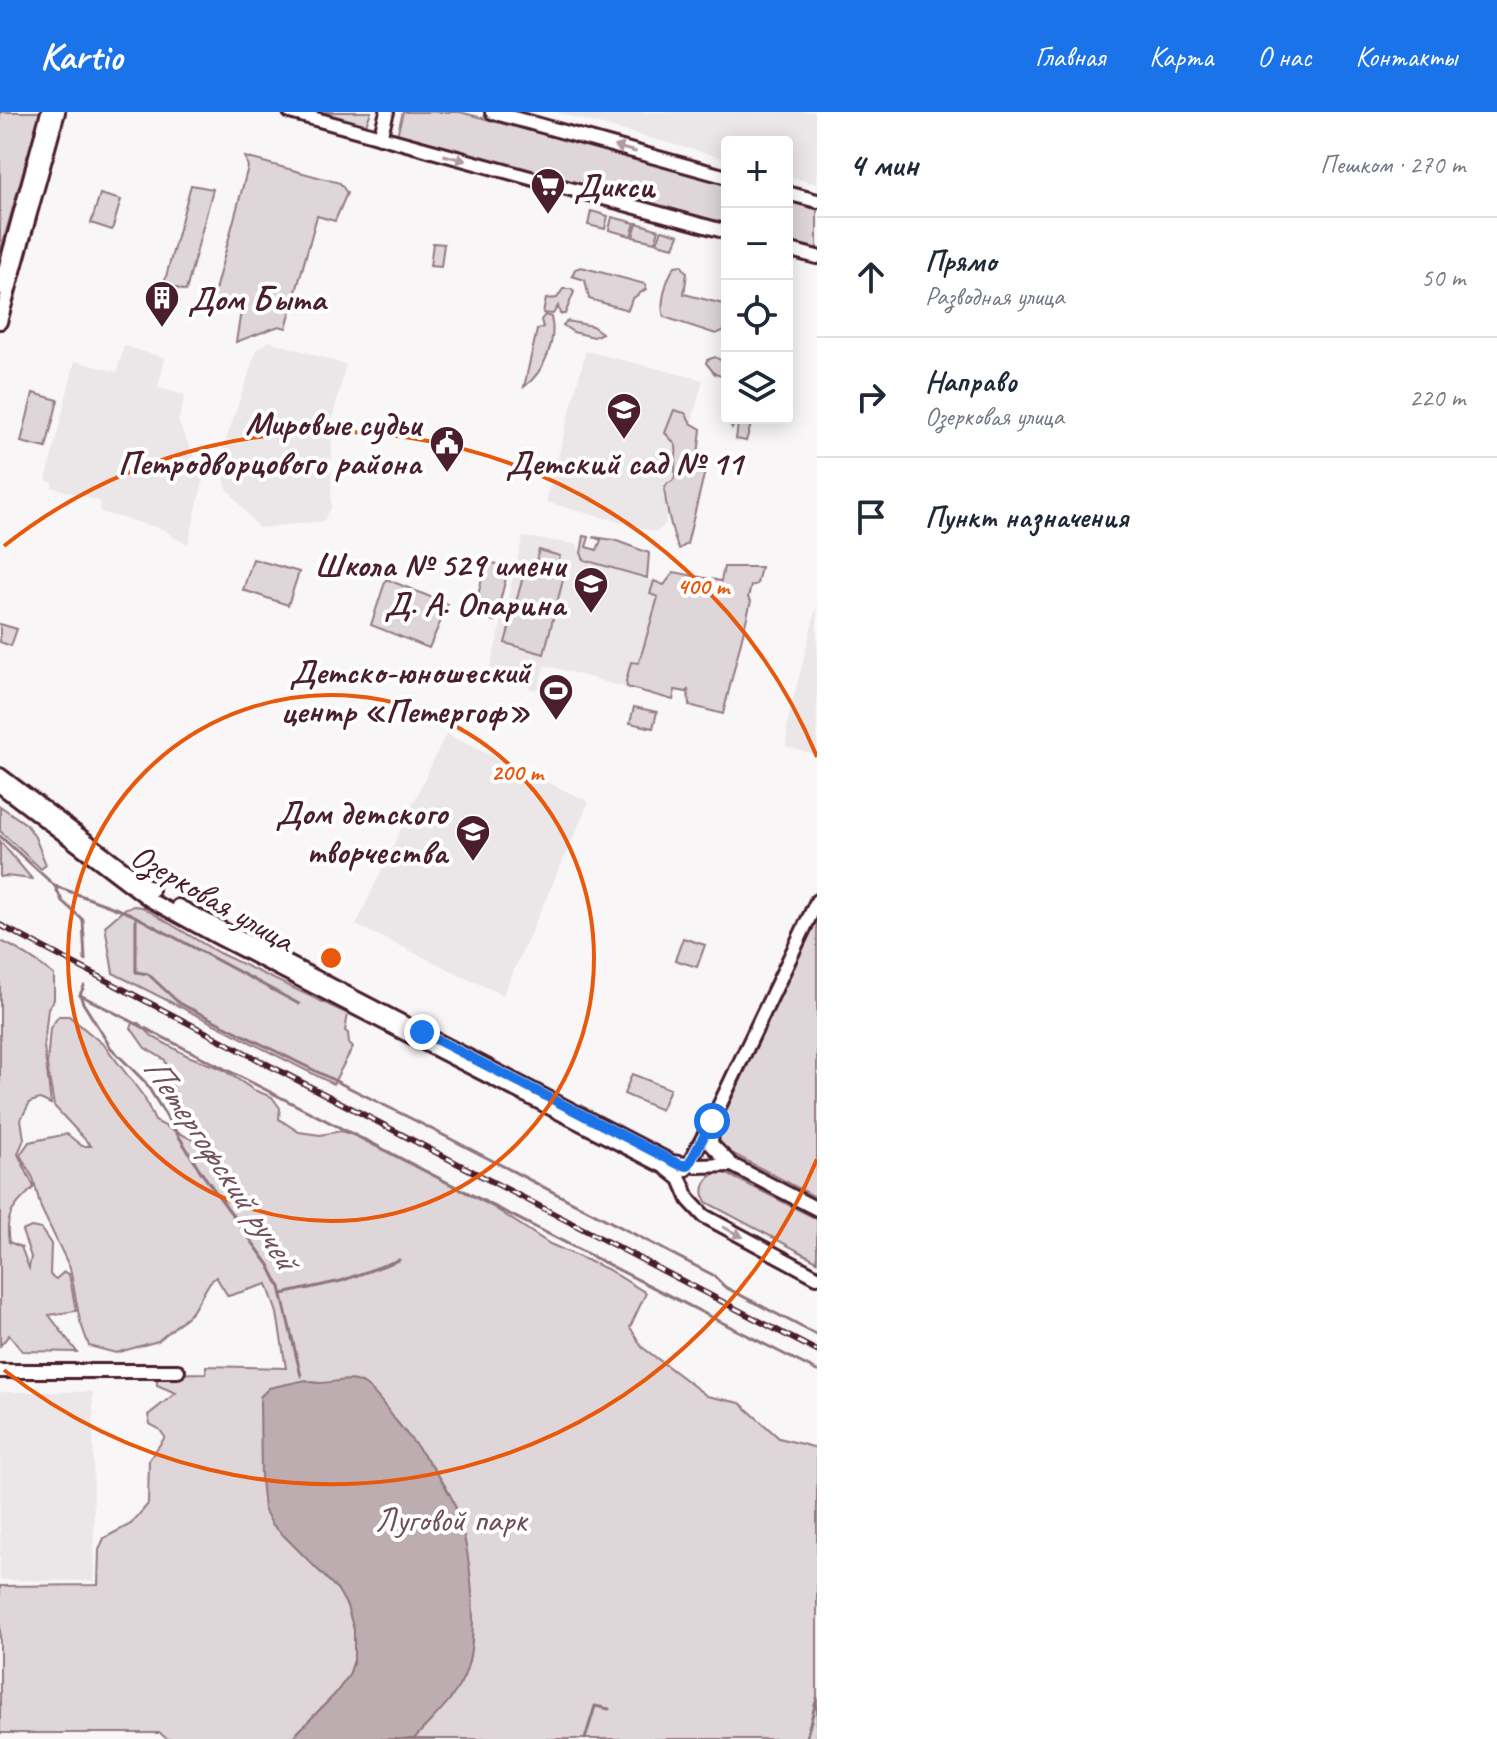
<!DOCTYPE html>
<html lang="ru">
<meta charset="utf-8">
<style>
:root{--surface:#fff;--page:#f6f6f7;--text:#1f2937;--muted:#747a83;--line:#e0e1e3;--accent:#1a73e8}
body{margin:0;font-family:Caveat,sans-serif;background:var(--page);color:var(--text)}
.controls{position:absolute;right:24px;top:24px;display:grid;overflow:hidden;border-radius:8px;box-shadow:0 4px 20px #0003}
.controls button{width:72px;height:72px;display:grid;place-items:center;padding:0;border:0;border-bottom:2px solid var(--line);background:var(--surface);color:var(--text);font:40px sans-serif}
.stop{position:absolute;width:24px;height:24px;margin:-18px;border:6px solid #1a73e8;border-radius:50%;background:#fff}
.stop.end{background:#1a73e8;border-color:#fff;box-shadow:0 2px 8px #0008}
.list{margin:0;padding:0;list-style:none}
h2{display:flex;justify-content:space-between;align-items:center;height:104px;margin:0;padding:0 32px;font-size:34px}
h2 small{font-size:26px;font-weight:400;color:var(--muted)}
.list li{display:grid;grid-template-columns:52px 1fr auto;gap:24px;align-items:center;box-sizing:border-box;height:120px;padding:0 32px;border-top:2px solid var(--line)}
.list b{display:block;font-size:30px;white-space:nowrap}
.list p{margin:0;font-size:26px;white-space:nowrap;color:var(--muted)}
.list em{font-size:26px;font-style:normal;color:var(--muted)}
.icon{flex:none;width:44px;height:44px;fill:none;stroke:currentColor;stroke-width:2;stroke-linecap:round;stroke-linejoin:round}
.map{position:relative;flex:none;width:817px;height:1627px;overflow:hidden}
header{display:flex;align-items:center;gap:48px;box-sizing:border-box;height:112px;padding:0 40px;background:var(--accent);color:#fff}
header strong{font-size:38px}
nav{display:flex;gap:44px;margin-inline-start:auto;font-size:28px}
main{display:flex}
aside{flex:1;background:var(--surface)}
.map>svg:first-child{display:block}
.built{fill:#ebe6e8}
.green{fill:#ded6d9;stroke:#947a82;stroke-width:2}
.water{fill:#bdadb0;stroke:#8f747b;stroke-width:2}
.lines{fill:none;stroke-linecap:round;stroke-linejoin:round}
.stream{stroke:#8f747b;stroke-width:3}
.minor-casing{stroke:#4a1f2b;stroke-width:18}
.minor{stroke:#fff;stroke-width:12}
.rail-casing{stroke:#4a1f2b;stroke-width:6}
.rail{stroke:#fff;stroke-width:3;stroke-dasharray:9;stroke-linecap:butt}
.oneway{fill:#ae9aa0}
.route{stroke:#1a73e8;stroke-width:10}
.ring{fill:none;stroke:#e8590c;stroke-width:4}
.labels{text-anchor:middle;stroke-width:8;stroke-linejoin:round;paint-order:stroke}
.poi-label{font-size:34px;font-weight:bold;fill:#4a1f2b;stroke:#fff;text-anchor:end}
.street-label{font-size:34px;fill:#4a1f2b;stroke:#fff}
.park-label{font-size:34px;fill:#6f4d56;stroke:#fff}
.water-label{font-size:36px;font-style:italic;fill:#72515a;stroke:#fff}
.centre{fill:#e8590c;stroke:#fff;stroke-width:4}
.ring-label{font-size:24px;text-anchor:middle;font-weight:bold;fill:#e8590c;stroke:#fff;stroke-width:8;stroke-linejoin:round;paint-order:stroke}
</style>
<header>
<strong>Kartio</strong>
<nav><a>Главная</a><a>Карта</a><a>О нас</a><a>Контакты</a></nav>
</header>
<main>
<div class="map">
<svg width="817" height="1627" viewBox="0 0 817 1627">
<rect width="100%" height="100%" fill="#f8f6f7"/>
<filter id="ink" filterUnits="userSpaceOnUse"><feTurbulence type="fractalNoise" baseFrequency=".0125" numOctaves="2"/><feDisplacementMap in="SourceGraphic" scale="16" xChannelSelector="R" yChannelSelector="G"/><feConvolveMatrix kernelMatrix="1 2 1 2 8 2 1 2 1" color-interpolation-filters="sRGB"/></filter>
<g filter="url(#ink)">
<g class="built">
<polygon points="555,0 817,0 817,72 787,64 787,30 727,30 727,47"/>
<polygon points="269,229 346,253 332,307 331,396 323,409 258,416 226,375 221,343 257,237"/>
<polygon points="124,234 165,246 158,276 185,283 178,310 204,364 188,432 173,425 166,418 100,400 100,389 52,375 53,371 46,368 75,249 117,260"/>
<polygon points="586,239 703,268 664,414 656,420 546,390"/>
<polygon points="523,425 577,432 583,448 663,472 676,489 688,581 676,579 673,589 545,553 538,575 534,578 490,556"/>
<polygon points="817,493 817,643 786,634 788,609"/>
<polygon points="446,622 589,690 503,883 356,813"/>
<polygon points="0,1280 93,1280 94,1469 0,1468"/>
</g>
<g class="green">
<polygon points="0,0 40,0 0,141"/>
<polygon points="310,0 371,0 365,15"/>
<polygon points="403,0 460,0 727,72 727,115 397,23"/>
<polygon points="245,45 340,71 347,81 335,109 317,104 286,216 279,214 236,230 241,199 224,194 210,197 248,55"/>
<polygon points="191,73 213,77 186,179 164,172"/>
<polygon points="100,82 121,88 112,118 91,111"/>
<polygon points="787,88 817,96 817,140 787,132"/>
<polygon points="591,99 608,104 605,117 588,113"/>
<polygon points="612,105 635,111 631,124 609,118"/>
<polygon points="637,111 659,118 655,130 633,125"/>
<polygon points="662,118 679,123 674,135 657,131"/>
<polygon points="433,131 444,132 441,155 430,154"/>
<path d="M681 153 687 161 684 182 727 193V217L716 222 664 205C659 192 667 165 675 154Z"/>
<polygon points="581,155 645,172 646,177 632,187 628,198 589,187 585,168 572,164 575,157"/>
<polygon points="563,177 571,177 574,180 565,202 560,202 558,194 553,202 543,201 546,187 557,186"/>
<path d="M545 203 551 205C557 228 545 259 524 275L537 218 543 215 541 208Z"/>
<polygon points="567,209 592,214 602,221 594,225 573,220 563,213"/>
<polygon points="715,245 727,252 727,266 715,262 706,251 707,248"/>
<polygon points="33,281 58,288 46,336 21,330"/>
<path d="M674 298 685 301 691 311 701 317 698 343 706 355 687 432 679 437C675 432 663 384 665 376 668 367 669 374 674 367 676 363 675 358 675 354 676 334 681 337 665 321Z"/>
<polygon points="728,306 753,306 746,329 736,327 738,312 736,311 732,316"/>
<polygon points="584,424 589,425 586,435 597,438 601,428 593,425 614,428 649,441 647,466 584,448 581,441"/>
<polygon points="539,438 560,444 557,454 536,448"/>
<polygon points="253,447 299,460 288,493 243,478"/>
<polygon points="486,450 509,454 495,509 473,504"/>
<polygon points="527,450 565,460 544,542 505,531"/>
<polygon points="724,455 761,455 757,472 751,474 748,486 751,489 723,602 689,593 688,577 687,580 675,578 673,588 627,575 626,569 631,550 639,551 658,485 650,482 654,469 664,473 674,460 721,469"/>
<polygon points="386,467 448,492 429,536 371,513"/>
<polygon points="0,512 17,517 11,534 0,530"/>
<polygon points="634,595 657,600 653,616 630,611"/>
<polygon points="0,694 26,712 35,725 46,753 41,757 0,719"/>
<polygon points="0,729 32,767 6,764 0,765"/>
<polygon points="134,794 142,795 219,841 348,902 345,919 348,921 349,932 353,935 333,972 113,861 105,814 126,796"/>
<polygon points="817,807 817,1086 726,1038 720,1031 719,1021 716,1020"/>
<polygon points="683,826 705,833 697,855 675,848"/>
<path d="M0 829C11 832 45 855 54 863V888L48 896 44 934 51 992 40 987 30 990 21 1007 24 1027 18 1042 34 1075C15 1093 4 1102 9 1130L21 1135 29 1156 31 1145 22 1119 31 1115 41 1117 51 1132 50 1163 56 1167 64 1160 69 1162 76 1199 49 1203 77 1240 22 1239 9 1223 0 1234Z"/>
<polygon points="59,904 69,904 105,934 144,985 155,1009 203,1033 190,1013 170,969 165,948 145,936 131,916 133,911 139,911 153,925 188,944 222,957 254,978 272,985 280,996 279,1007 299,1020 320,1023 341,1019 367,1028 493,1095 550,1132 607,1157 646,1181 630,1215 642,1235 707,1284 740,1291 779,1326 817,1336 817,1627 167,1627 160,1621 0,1621 0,1474 98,1473 99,1438 104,1426 131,1412 148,1392 149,1348 165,1325 159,1317 150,1312 148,1303 176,1281 157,1273 157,1262 206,1261 206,1254 286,1256 277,1201 267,1172 228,1184 216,1165 210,1170 192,1200 158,1229 116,1241 89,1234 80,1209 70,1156 41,1096 33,1066 20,1043 29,1030 67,1022 82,1034 91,1034 54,994 47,953 50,916"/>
<polygon points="632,962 670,977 661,998 624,982"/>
<path d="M723 1060 817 1107V1149L706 1090C699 1076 707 1061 723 1060Z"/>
</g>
<path class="water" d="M306 1268C323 1277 348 1261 365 1273 378 1282 387 1298 397 1310 415 1332 434 1354 448 1379 470 1416 481 1519 466 1559 457 1586 432 1606 414 1627H291L335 1582 349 1563 354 1548V1518L347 1494 338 1478 272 1412 264 1397 261 1367 260 1285 269 1276Z"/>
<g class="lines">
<g class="stream">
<polyline points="0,724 55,774 62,789 83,808 85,848"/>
<polyline points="55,774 131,802 299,892"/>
<polyline points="136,805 136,860 148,862 179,891 416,1009 713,1163 725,1175 817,1223"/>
<polyline points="84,874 80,883 83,891 111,936 145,970 201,1060 269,1153 280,1175 301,1264"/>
<polyline points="80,883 817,1259"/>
<polyline points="282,1182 341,1169 399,1148"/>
<polyline points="585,1627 595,1594 609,1597"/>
<polyline points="806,1627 817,1586"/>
</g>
<defs>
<g id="minor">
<polyline points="290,0 727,120"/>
<polyline points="492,0 727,65"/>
<polyline points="380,25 387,0"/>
<polyline points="787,81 817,89"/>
<polyline points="787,137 817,145"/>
<polyline points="0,176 48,0"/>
<polyline points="0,210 58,0"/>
<polyline points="0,663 152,778"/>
<polyline points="0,674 150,788 221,827 665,1055 680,1067 689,1088 704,1104 817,1165"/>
<polyline points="178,794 672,1050 697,1054 732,1053"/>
<polyline points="712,1013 711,1032 732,1053 817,1097"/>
<polyline points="686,1057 712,1009 817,789"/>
<polyline points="0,1259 178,1259"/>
</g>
</defs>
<use href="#minor" class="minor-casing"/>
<use href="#minor" class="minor"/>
<defs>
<polyline id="rail" points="0,813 817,1239"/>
</defs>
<use href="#rail" class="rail-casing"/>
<use href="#rail" class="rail"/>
</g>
<defs><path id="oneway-solid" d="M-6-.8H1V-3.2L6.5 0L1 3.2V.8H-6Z" transform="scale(2)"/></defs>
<g class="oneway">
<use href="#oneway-solid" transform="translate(625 37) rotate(-165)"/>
<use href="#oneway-solid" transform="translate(455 46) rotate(15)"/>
<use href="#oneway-solid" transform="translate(733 1120) rotate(27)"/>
</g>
</g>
<g class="lines" filter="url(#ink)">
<polyline class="route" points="422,920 678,1052 688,1054 712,1009"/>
</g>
<g class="ring">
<circle cx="331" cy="846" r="263"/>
<path d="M817 1047A526 526 0 0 1 4 1258M4 434A526 526 0 0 1 817 645"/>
</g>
<defs>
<symbol id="supermarket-pin" viewBox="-11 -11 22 30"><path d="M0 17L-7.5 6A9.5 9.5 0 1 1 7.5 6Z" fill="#4a1f2b" stroke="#fff"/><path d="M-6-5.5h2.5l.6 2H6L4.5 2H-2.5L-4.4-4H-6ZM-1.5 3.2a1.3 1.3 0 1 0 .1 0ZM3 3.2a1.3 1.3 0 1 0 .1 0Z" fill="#fff"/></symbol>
<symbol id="building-pin" viewBox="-11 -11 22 30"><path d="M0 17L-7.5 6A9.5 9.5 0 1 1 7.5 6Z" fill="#4a1f2b" stroke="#fff"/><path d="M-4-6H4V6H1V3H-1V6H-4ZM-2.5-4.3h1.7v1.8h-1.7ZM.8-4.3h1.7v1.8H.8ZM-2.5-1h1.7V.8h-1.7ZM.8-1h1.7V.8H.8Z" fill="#fff"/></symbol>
<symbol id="school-pin" viewBox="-11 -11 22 30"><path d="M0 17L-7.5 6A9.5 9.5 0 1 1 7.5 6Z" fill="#4a1f2b" stroke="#fff"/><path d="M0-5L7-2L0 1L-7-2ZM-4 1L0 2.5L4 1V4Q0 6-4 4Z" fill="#fff"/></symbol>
<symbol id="civic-pin" viewBox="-11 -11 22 30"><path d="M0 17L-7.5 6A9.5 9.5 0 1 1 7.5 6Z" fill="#4a1f2b" stroke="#fff"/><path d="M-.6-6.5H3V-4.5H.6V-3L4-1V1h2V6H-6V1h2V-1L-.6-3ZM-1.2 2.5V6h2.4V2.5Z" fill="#fff"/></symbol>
<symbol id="stadium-pin" viewBox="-11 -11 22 30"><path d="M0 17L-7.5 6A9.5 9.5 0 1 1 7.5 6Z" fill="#4a1f2b" stroke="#fff"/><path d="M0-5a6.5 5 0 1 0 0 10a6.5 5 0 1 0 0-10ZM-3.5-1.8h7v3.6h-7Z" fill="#fff"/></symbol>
</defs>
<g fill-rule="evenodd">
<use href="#supermarket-pin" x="528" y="53" width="40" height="54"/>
<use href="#building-pin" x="142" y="166" width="40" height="54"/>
<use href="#school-pin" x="604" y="278" width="40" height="54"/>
<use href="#civic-pin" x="427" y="311" width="40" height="54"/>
<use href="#school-pin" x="571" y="452" width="40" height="54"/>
<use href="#stadium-pin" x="536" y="559" width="40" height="54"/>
<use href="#school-pin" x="453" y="700" width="40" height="54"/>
</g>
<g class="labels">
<g class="poi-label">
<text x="574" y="85" text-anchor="start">Дикси</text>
<text x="188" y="198" text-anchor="start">Дом Быта</text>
<text x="421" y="323">Мировые судьи<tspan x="421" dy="39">Петродворцового района</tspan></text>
<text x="624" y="362" text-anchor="middle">Детский сад № 11</text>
<text x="565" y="464">Школа № 529 имени<tspan x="565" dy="39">Д. А. Опарина</tspan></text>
<text x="530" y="571">Детско-юношеский<tspan x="530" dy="39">центр «Петергоф»</tspan></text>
<text x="447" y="712">Дом детского<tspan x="447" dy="39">творчества</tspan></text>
</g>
<g class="street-label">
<text transform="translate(213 785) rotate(30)" y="12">Озерковая улица</text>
</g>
<g class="park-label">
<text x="451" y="1419">Луговой парк</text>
</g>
<g class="water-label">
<text transform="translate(222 1050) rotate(56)" y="13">Петергофский ручей</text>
</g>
</g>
<circle cx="331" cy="846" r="12" class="centre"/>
<g class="ring-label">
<text x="703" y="482">400 m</text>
<text x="517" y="668">200 m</text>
</g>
</svg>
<div class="controls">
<button>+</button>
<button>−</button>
<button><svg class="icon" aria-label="locate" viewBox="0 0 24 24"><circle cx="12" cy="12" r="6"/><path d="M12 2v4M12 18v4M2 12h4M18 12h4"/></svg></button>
<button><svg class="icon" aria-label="layers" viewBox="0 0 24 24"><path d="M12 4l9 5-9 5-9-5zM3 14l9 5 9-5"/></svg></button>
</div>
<div class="stop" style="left:712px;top:1009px"></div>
<div class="stop end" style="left:422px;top:920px"></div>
</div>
<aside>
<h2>4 мин<small>Пешком · 270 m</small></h2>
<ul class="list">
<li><svg class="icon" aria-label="ahead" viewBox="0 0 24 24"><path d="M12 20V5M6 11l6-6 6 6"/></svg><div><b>Прямо</b><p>Разводная улица</p></div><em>50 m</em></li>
<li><svg class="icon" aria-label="right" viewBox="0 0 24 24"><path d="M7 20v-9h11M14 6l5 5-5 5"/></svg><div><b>Направо</b><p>Озерковая улица</p></div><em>220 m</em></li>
<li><svg class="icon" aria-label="arrive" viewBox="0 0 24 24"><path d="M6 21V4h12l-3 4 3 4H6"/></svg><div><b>Пункт назначения</b></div></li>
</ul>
</aside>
</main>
